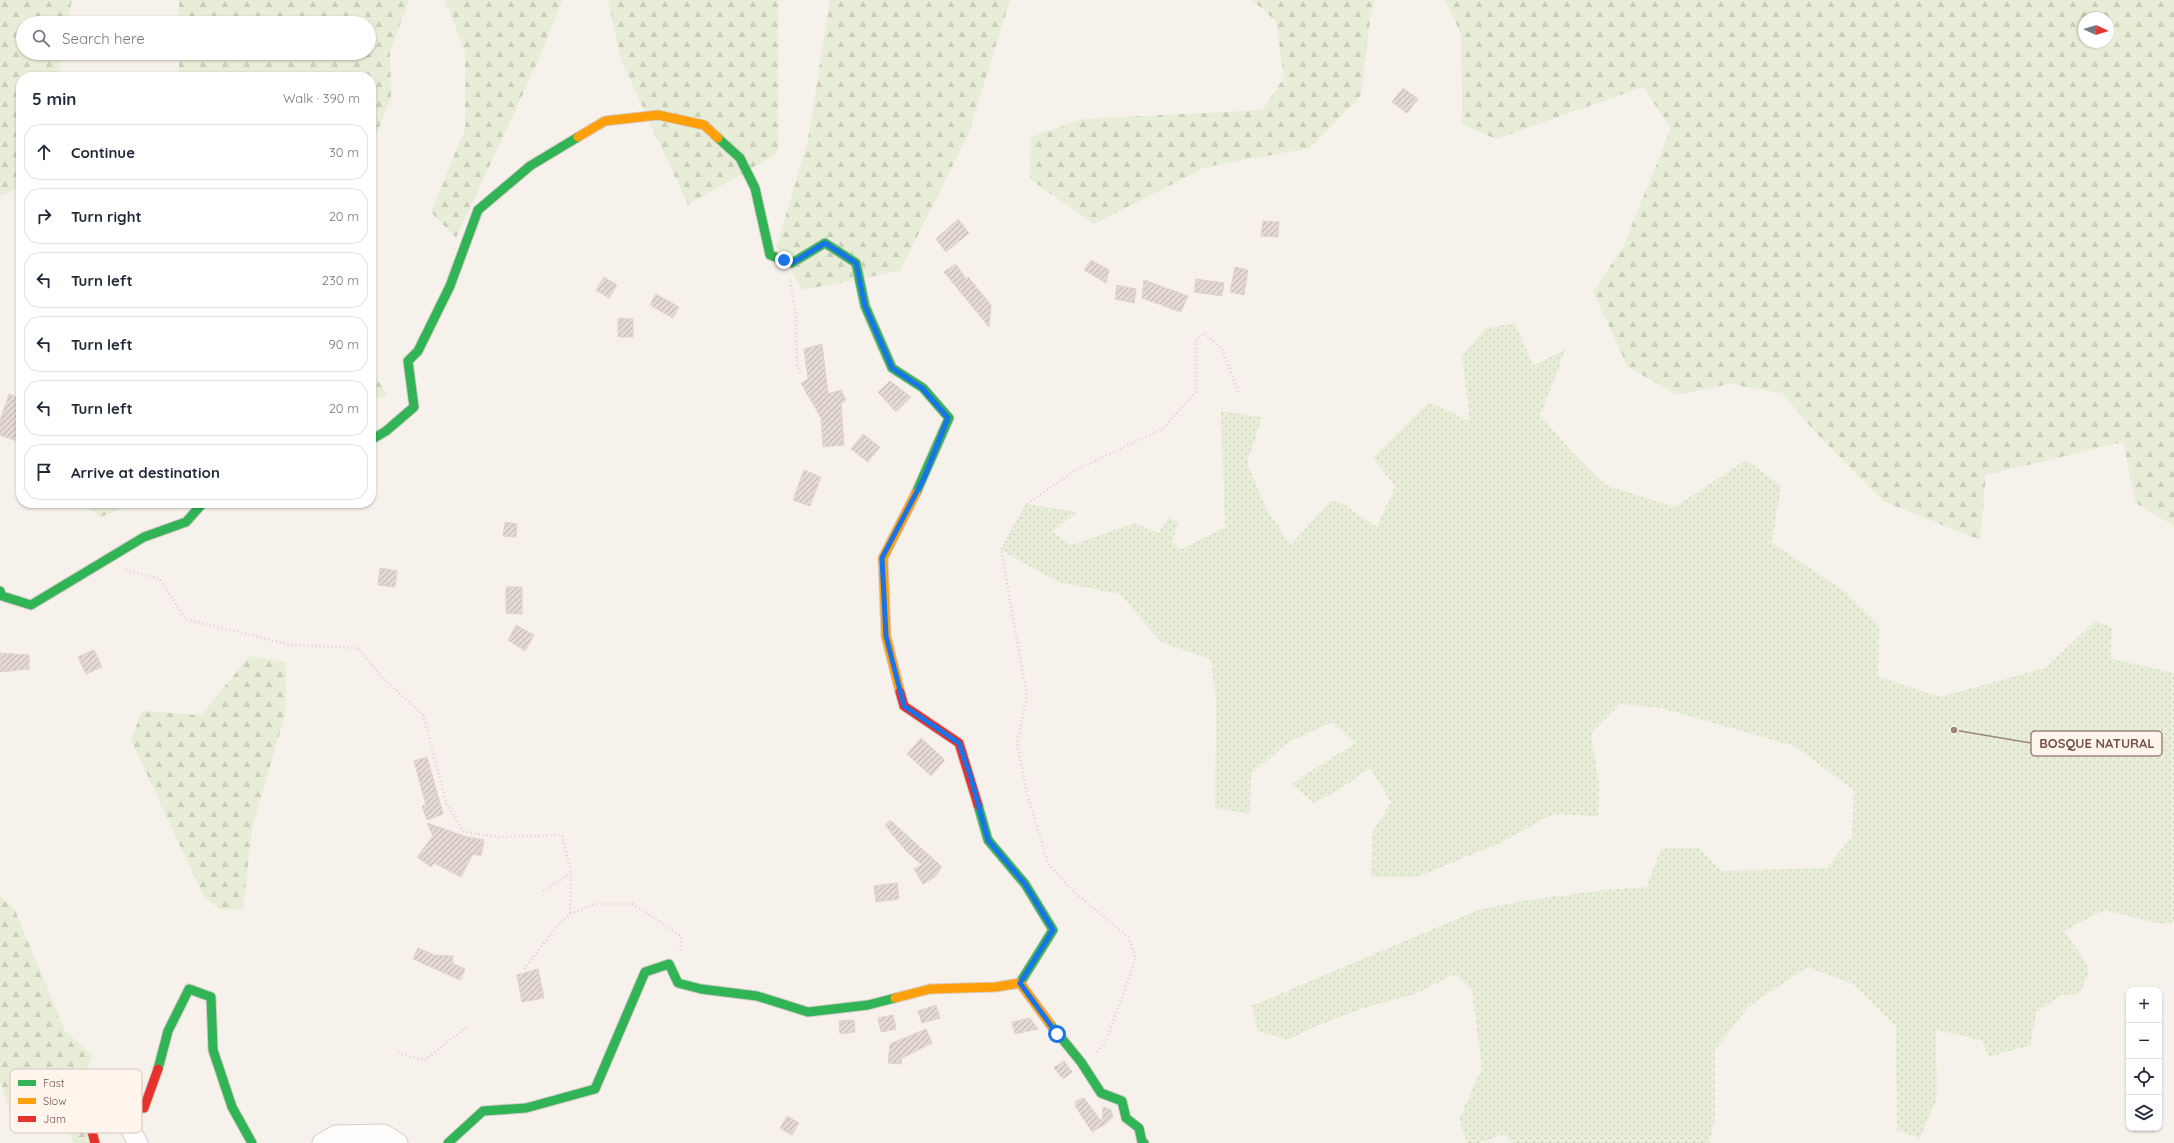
<!DOCTYPE html>
<meta charset="utf-8">
<style>
:root{--surface:#fff;--page:#f6f6f7;--text:#1f2937;--muted:#747a83;--line:#e0e1e3}
body{margin:0;font-family:Quicksand,sans-serif;background:var(--page);color:var(--text)}
.controls{position:absolute;right:12px;bottom:12px;display:grid;overflow:hidden;border-radius:8px;box-shadow:0 1px 3px #0004}
.controls button{width:36px;height:36px;display:grid;place-items:center;padding:0;border:0;border-bottom:1px solid var(--line);background:var(--surface);color:var(--text);font:20px sans-serif}
.compass{position:absolute;left:2078px;top:12px;width:36px;height:36px;border-radius:50%;background:var(--surface);box-shadow:0 1px 3px #0004;rotate:94deg}
.stop{position:absolute;width:12px;height:12px;margin:-9px;border:3px solid #1a73e8;border-radius:50%;background:#fff}
.stop.end{background:#1a73e8;border-color:#fff;box-shadow:0 1px 4px #0008}
.list{margin:0;padding:0;list-style:none}
h2{display:flex;justify-content:space-between;align-items:center;height:52px;margin:0;padding:0 16px;font-size:17px}
h2 small{font-size:13px;font-weight:400;color:var(--muted)}
.list li{display:grid;grid-template-columns:26px 1fr auto;gap:12px;align-items:center;box-sizing:border-box;height:56px;margin:0 8px 8px;padding:0 8px;border:1px solid var(--line);border-radius:16px}
.list b{display:block;font-size:15px;white-space:nowrap}
.list em{font-size:13px;font-style:normal;color:var(--muted)}
.icon{flex:none;width:22px;height:22px;fill:none;stroke:currentColor;stroke-width:2;stroke-linecap:round;stroke-linejoin:round}
.map{position:relative;flex:none;width:2174px;height:1143px;overflow:hidden}
.search{position:absolute;background:var(--surface);box-shadow:0 1px 3px #0004;left:16px;top:16px;width:360px;height:44px;display:flex;align-items:center;gap:10px;box-sizing:border-box;padding:0 14px;border-radius:22px;color:var(--muted);font-size:15px}
.panel{position:absolute;background:var(--surface);box-shadow:0 1px 3px #0004;left:16px;top:72px;width:360px;height:436px;border-radius:16px}
.map>svg:first-child{display:block}
.forest{fill:url(#forest-firs);fill-rule:evenodd}
.park{fill:url(#park-dots)}
.building{fill:url(#building-hatch);stroke:#e0d3ce}
.lines{fill:none;stroke-linecap:round;stroke-linejoin:round}
.street-casing{stroke:#d6ccc8;stroke-width:21}
.fast-casing{stroke:#d7ccc8;stroke-width:11}
.slow-casing{stroke:#d7ccc8;stroke-width:11}
.jam-casing{stroke:#d7ccc8;stroke-width:11}
.path{stroke:#dad0cf;stroke-width:2.5;stroke-dasharray:1 3;stroke-linecap:butt}
.street{stroke:#fefdfc;stroke-width:19}
.fast{stroke:#30b455;stroke-width:9}
.slow{stroke:#ff9f0a;stroke-width:9}
.jam{stroke:#e5322d;stroke-width:9}
.route{stroke:#1a73e8;stroke-width:5}
.key{fill:#fff5ed;stroke:#d6c4bc;stroke-width:1}
.key-label{font-size:11px;fill:#76534b}
.leader{fill:none;stroke:#9e847d;stroke-width:1.5}
.callout-dot{fill:#9e847d;stroke:#fff5ed;stroke-width:1.5}
.callout{fill:#fff5ed;stroke:#9e847d;stroke-width:1.5}
.callout-label{font-size:13px;text-anchor:middle;font-weight:bold;fill:#76534b}
</style>
<div class="map">
<svg width="2174" height="1143" viewBox="0 0 2174 1143">
<defs>
<pattern id="forest-firs" width="22" height="20" patternUnits="userSpaceOnUse"><rect width="22" height="20" fill="#e7edd7"/><path d="M5 1l3.5 6h-7zM16 11l3.5 6h-7z" fill="#cacdba"/></pattern>
<pattern id="park-dots" width="8" height="8" patternUnits="userSpaceOnUse"><rect width="8" height="8" fill="#e7edd7"/><path d="M2 2h.1M6 6h.1" fill="none" stroke="#cacdba" stroke-width="1.8" stroke-linecap="round"/></pattern>
<pattern id="building-hatch" width="6" height="6" patternUnits="userSpaceOnUse"><rect width="6" height="6" fill="#e4d8d3"/><path d="M-1 1l2-2M0 6l6-6M5 7l2-2" fill="none" stroke="#bdb2ad"/></pattern>
</defs>
<rect width="100%" height="100%" fill="#f7f1ec"/>
<g class="forest">
<polygon points="0,0 72,0 67,23 23,23 23,53 62,53 58,77 21,77 21,187 0,196"/>
<polygon points="179,0 409,0 390,52 391,97 371,148 371,77 179,77 179,53 369,53 369,23 179,23"/>
<polygon points="445,0 562,0 539,59 456,238 431,212 465,129 465,52"/>
<polygon points="608,0 778,0 778,153 688,205 621,60"/>
<polygon points="830,0 1010,0 968,135 900,271 803,290 777,246 808,139"/>
<polygon points="1252,0 1374,0 1370,20 1361,95 1310,148 1206,167 1094,224 1030,179 1031,137 1083,119 1262,110 1284,78 1276,21"/>
<path d="M1445 0H2174V526L2136 503 2123 442 1986 475 1980 540 1883 501 1816 433 1782 393 1730 384 1677 395 1628 367 1593 292 1623 247 1671 128 1643 87 1496 139 1462 124 1461 34ZM2084 18H2108V42H2084Z"/>
<polygon points="371,369 387,395 371,401"/>
<polygon points="80,503 136,503 100,517"/>
<polygon points="250,656 286,662 285,715 252,828 243,910 219,909 204,897 131,740 142,711 201,715"/>
<polygon points="0,896 15,910 65,1031 93,1055 78,1089 77,1108 89,1143 73,1143 48,1071 34,1067 32,1113 10,1112 0,1081"/>
</g>
<polygon class="park" points="1515,323 1533,366 1566,349 1540,415 1572,452 1605,485 1675,507 1746,460 1781,486 1772,543 1844,591 1879,625 1878,676 1940,697 2045,668 2096,621 2112,628 2110,658 2174,673 2174,922 2160,924 2104,910 2064,931 2082,956 2089,970 2080,994 2061,995 2036,1012 2031,1045 1989,1057 1982,1040 1936,1030 1937,1098 1920,1138 1897,1130 1896,1026 1853,984 1807,967 1748,1007 1715,1050 1715,1119 1709,1143 1513,1143 1504,1134 1480,1143 1467,1143 1459,1119 1482,1068 1472,990 1456,974 1415,994 1366,1007 1314,1027 1287,1040 1258,1031 1252,1006 1478,910 1522,901 1605,890 1647,887 1661,848 1699,848 1721,871 1827,868 1852,836 1854,790 1794,746 1661,708 1620,704 1591,733 1599,785 1598,816 1553,814 1500,843 1417,877 1371,877 1372,833 1391,802 1370,768 1340,789 1314,803 1291,784 1355,743 1332,722 1287,743 1251,774 1250,814 1215,808 1216,696 1210,659 1161,642 1120,594 1058,582 1001,550 1027,504 1077,512 1052,532 1072,545 1135,523 1159,533 1169,517 1179,523 1172,541 1180,550 1225,527 1221,411 1262,417 1247,463 1267,510 1291,545 1330,501 1340,502 1377,527 1395,486 1373,458 1429,402 1470,421 1462,355 1486,328"/>
<g class="building">
<polygon points="1403,88 1418,99 1407,113 1392,102"/>
<polygon points="958,219 969,233 946,252 936,239"/>
<polygon points="1263,221 1279,222 1278,237 1261,236"/>
<polygon points="1091,260 1109,270 1106,283 1084,270"/>
<polygon points="956,264 966,279 968,277 991,305 989,327 944,272"/>
<polygon points="1235,267 1248,270 1244,295 1230,292"/>
<polygon points="604,277 617,285 609,298 596,290"/>
<polygon points="1196,279 1224,283 1222,296 1194,292"/>
<polygon points="1144,280 1188,296 1181,312 1142,298"/>
<polygon points="1117,285 1136,289 1134,303 1115,299"/>
<polygon points="656,294 679,307 673,318 650,305"/>
<polygon points="618,318 633,319 633,337 618,337"/>
<polygon points="822,344 828,394 841,390 846,400 841,404 844,445 823,447 821,418 801,383 808,379 804,349"/>
<polygon points="890,381 911,397 896,412 878,392"/>
<polygon points="9,394 21,399 21,432 17,441 0,435 0,421"/>
<polygon points="863,434 880,447 868,462 851,449"/>
<polygon points="804,470 821,477 810,506 793,500"/>
<polygon points="505,522 517,524 516,537 503,536"/>
<polygon points="380,568 397,571 395,587 378,585"/>
<polygon points="506,587 522,587 522,614 506,613"/>
<polygon points="516,625 534,635 525,651 508,640"/>
<polygon points="94,650 102,667 86,674 78,657"/>
<polygon points="0,653 29,655 29,669 0,672"/>
<polygon points="921,738 945,760 931,776 907,754"/>
<polygon points="427,757 443,814 427,820 422,806 426,805 414,761"/>
<polygon points="890,820 942,867 936,876 923,884 914,869 922,865 905,850 885,825"/>
<polygon points="427,823 464,836 484,840 481,856 473,854 461,877 434,863 431,867 417,857 433,836"/>
<polygon points="897,883 899,899 876,902 874,886"/>
<polygon points="418,948 434,955 453,956 452,963 465,969 460,980 413,959"/>
<polygon points="538,969 544,998 522,1002 517,975"/>
<polygon points="936,1005 940,1018 922,1023 918,1011"/>
<polygon points="893,1015 896,1029 881,1032 878,1018"/>
<polygon points="1030,1018 1038,1029 1015,1034 1012,1022"/>
<polygon points="854,1020 855,1032 840,1034 839,1021"/>
<polygon points="926,1029 932,1043 902,1058 901,1064 888,1063 890,1044"/>
<polygon points="1064,1061 1072,1072 1063,1079 1054,1068"/>
<polygon points="1084,1098 1102,1122 1103,1107 1111,1110 1113,1117 1102,1127 1102,1126 1092,1132 1076,1107 1076,1101"/>
<polygon points="787,1116 799,1123 792,1135 780,1128"/>
</g>
<g class="lines">
<defs>
<g id="street">
<polyline points="132,1105 128,1125 138,1143"/>
<polyline points="322,1143 336,1135 384,1134 398,1143"/>
</g>
<g id="fast">
<polyline points="718,138 740,158 755,188 770,255 792,263 825,243 856,263 865,306 892,368 923,388 949,418 916,493"/>
<polyline points="371,440 386,431 414,407 408,361 418,351 450,286 478,210 530,166 578,137"/>
<polyline points="0,591 2,596 31,605 144,537 186,522 203,503"/>
<polyline points="978,805 988,840 1025,884 1053,930 1020,983"/>
<polyline points="1050,1024 1081,1062 1101,1093 1122,1101 1126,1118 1139,1128 1142,1142 1144,1143"/>
<polyline points="158,1069 168,1031 189,989 211,997 213,1050 232,1107 252,1143"/>
<polyline points="448,1143 483,1111 526,1108 595,1089 645,972 669,964 678,983 701,989 757,996 808,1012 868,1005 895,998"/>
</g>
<g id="slow">
<polyline points="578,137 605,121 658,115 704,125 718,138"/>
<polyline points="900,692 886,636 883,558 916,493"/>
<polyline points="895,998 930,989 996,987 1020,983 1050,1024"/>
</g>
<g id="jam">
<polyline points="900,692 904,706 959,743 978,805"/>
<polyline points="95,1143 90,1124 97,1098 144,1108 158,1069"/>
</g>
</defs>
<use href="#street" class="street-casing"/>
<use href="#fast" class="fast-casing"/>
<use href="#slow" class="slow-casing"/>
<use href="#jam" class="jam-casing"/>
<g class="path">
<polyline points="790,281 796,317 797,365 801,375"/>
<polyline points="126,570 160,579 185,619 291,645 358,648 381,676 423,715 447,805 464,832 499,837 562,835 571,873"/>
<polyline points="543,891 571,873 570,914"/>
<polyline points="524,969 558,925 570,914 595,904 633,904 681,936 681,950"/>
<polyline points="1097,1052 1107,1038 1136,958 1129,938 1074,892 1049,865 1027,794 1017,743 1027,696 1001,550 1027,504 1074,471 1162,429 1196,392 1196,340 1204,333 1222,349 1239,394"/>
<polyline points="398,1053 425,1060 468,1026"/>
</g>
<use href="#street" class="street"/>
<use href="#fast" class="fast"/>
<use href="#slow" class="slow"/>
<use href="#jam" class="jam"/>
</g>
<g class="lines">
<polyline class="route" points="784,260 792,263 825,243 856,263 865,306 892,368 922,388 948,418 924,478 882,558 886,636 904,706 959,743 971,778 988,840 1025,884 1053,930 1020,983 1057,1034"/>
</g>
<rect x="10" y="1069" width="132" height="64" rx="6" class="key"/>
<rect x="18" y="1080" width="18" height="6" fill="#30b455"/>
<rect x="18" y="1098" width="18" height="6" fill="#ff9f0a"/>
<rect x="18" y="1116" width="18" height="6" fill="#e5322d"/>
<g class="key-label">
<text x="43" y="1087">Fast</text>
<text x="43" y="1105">Slow</text>
<text x="43" y="1123">Jam</text>
</g>
<path class="leader" d="M1954 730L2031 743"/>
<circle class="callout-dot" cx="1954" cy="730" r="4"/>
<rect class="callout" x="2031" y="731" width="131" height="25" rx="4"/>
<g class="callout-label">
<text x="2097" y="748">BOSQUE NATURAL</text>
</g>
</svg>
<div class="controls">
<button>+</button>
<button>−</button>
<button><svg class="icon" aria-label="locate" viewBox="0 0 24 24"><circle cx="12" cy="12" r="6"/><path d="M12 2v4M12 18v4M2 12h4M18 12h4"/></svg></button>
<button><svg class="icon" aria-label="layers" viewBox="0 0 24 24"><path d="M12 4l9 5-9 5-9-5zM3 14l9 5 9-5"/></svg></button>
</div>
<svg class="compass" viewBox="-18 -18 36 36"><path d="M0-13l5 13h-10z" fill="#e53935"/><path d="M0 13l5-13h-10z" fill="#747a83"/></svg>
<div class="stop" style="left:1057px;top:1034px"></div>
<div class="stop end" style="left:784px;top:260px"></div>
<div class="search"><svg class="icon" aria-label="search" viewBox="0 0 24 24"><circle cx="10" cy="10" r="6"/><path d="M15 15l6 6"/></svg>Search here</div>
<section class="panel">
<h2>5 min<small>Walk · 390 m</small></h2>
<ul class="list">
<li><svg class="icon" aria-label="ahead" viewBox="0 0 24 24"><path d="M12 20V5M6 11l6-6 6 6"/></svg><div><b>Continue</b></div><em>30 m</em></li>
<li><svg class="icon" aria-label="right" viewBox="0 0 24 24"><path d="M7 20v-9h11M14 6l5 5-5 5"/></svg><div><b>Turn right</b></div><em>20 m</em></li>
<li><svg class="icon" aria-label="left" viewBox="0 0 24 24"><path d="M17 20v-9H6M10 6l-5 5 5 5"/></svg><div><b>Turn left</b></div><em>230 m</em></li>
<li><svg class="icon" aria-label="left" viewBox="0 0 24 24"><path d="M17 20v-9H6M10 6l-5 5 5 5"/></svg><div><b>Turn left</b></div><em>90 m</em></li>
<li><svg class="icon" aria-label="left" viewBox="0 0 24 24"><path d="M17 20v-9H6M10 6l-5 5 5 5"/></svg><div><b>Turn left</b></div><em>20 m</em></li>
<li><svg class="icon" aria-label="arrive" viewBox="0 0 24 24"><path d="M6 21V4h12l-3 4 3 4H6"/></svg><div><b>Arrive at destination</b></div></li>
</ul>
</section>
</div>
